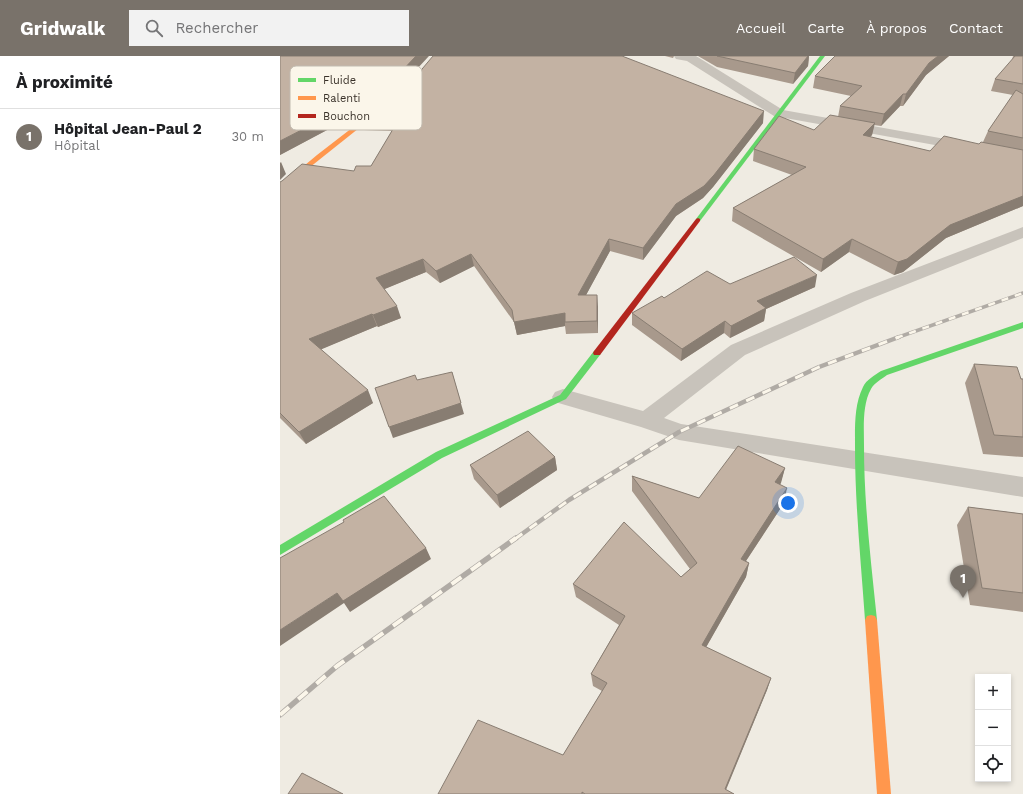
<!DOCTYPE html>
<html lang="fr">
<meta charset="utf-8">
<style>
:root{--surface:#fff;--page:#f2f2f2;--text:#202124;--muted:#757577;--line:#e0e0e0;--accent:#79726a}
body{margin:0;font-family:"Work Sans",sans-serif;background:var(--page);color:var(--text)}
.controls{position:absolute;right:12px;bottom:12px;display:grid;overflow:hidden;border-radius:0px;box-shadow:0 2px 6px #0003}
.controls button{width:36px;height:36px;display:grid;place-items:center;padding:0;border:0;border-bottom:1px solid var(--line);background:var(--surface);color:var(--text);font:20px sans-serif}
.you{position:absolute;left:508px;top:447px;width:14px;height:14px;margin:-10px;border:3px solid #fff;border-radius:50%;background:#1a73e8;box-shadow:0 0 0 6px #1a73e833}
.badge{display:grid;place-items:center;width:26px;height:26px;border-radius:50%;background:var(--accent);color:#fff;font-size:13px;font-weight:700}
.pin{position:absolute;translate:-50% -33px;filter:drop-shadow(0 1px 2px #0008)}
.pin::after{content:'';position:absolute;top:21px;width:14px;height:12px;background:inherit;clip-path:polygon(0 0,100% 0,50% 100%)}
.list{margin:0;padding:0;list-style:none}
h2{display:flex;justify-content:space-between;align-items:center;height:52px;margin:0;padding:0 16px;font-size:17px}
h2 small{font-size:13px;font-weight:400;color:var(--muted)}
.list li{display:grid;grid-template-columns:26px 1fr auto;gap:12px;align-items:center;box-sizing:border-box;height:56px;padding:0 16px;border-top:1px solid var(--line)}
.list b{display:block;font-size:15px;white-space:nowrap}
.list p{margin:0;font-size:13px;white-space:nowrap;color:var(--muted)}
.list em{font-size:13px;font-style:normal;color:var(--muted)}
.icon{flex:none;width:22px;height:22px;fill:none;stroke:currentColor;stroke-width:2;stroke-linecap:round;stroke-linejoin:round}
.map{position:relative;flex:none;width:743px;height:738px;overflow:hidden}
header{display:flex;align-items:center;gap:24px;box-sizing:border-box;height:56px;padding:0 20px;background:var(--accent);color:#fff}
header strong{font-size:19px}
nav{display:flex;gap:22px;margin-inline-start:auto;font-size:14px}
.search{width:280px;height:36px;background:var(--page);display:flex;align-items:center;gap:10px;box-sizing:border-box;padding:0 14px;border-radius:0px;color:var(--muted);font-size:15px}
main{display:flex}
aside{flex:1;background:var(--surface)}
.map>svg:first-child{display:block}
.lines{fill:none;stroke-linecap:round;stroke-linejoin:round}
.street{fill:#c8c3bb;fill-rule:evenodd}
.fast{fill:#63d668;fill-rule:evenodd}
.slow{fill:#ff974d;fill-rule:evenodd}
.jam{fill:#b3261e;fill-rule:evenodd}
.rail-far2-casing{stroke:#b0aba5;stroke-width:3.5}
.rail-far1-casing{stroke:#b0aba5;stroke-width:4.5}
.rail-casing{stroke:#b0aba5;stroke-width:5.5}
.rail-far2{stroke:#fbf6ea;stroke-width:2.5;stroke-dasharray:7;stroke-linecap:butt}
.rail-far1{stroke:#fbf6ea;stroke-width:3;stroke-dasharray:9;stroke-linecap:butt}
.rail{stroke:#fbf6ea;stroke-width:4;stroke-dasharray:12;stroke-linecap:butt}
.wall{fill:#a8998c}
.shaded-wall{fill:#887d72}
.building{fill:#c3b2a3;stroke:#887d72}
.key{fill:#fbf6ea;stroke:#c1bbb0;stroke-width:1}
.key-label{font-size:11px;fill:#393129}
</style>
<header>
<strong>Gridwalk</strong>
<div class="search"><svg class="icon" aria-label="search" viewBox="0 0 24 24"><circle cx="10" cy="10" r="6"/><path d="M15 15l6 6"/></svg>Rechercher</div>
<nav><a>Accueil</a><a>Carte</a><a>À propos</a><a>Contact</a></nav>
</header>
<main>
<aside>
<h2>À proximité<small></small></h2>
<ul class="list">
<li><span class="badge">1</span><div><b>Hôpital Jean-Paul 2</b><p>Hôpital</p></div><em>30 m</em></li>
</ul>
</aside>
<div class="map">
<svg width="743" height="738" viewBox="0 0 743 738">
<rect width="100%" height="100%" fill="#efebe2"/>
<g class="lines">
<g class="street">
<polygon points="394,0 416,0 503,54 743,97 743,105 494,60 407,5 396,3"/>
<polygon points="743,171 743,182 585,245 465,299 384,362 401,368 743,421 743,441 399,384 361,371 275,346 272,341 275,336 283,333 363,355 451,289 571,237"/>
</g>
<g class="fast">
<polygon points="540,0 545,0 420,165 416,165 416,163"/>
<path d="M743 266V272L607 319C602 323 594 327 591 333 582 349 584 372 584 390 584 448 591 506 597 564L595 568 591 569 587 568 585 564C581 506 575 449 575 391 575 371 574 349 583 331 586 324 595 319 601 315Z"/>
<polygon points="317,294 320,295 321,297 320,299 286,343 162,402 0,499 0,489 156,396 280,339 314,295"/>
</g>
<g class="slow">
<polygon points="103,48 108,49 0,135 0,130 37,99"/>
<polygon points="591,559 595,560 597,564 611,738 597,738 585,564 587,560"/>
</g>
<polygon class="jam" points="418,162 420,163 420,165 320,299 314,299 313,297 314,295 416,163"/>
<defs>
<polyline id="rail-far2" points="616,282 743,237"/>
<polyline id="rail-far1" points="235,483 289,444 399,376 539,311 619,281"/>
<polyline id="rail" points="0,659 57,610 236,482"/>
</defs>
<use href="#rail-far2" class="rail-far2-casing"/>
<use href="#rail-far1" class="rail-far1-casing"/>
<use href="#rail" class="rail-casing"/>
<use href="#rail-far2" class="rail-far2"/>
<use href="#rail-far1" class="rail-far1"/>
<use href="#rail" class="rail"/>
</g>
<g class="wall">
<polygon points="0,0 123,28 62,74 47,74 0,99"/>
<polygon points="385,0 394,0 393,2"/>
<polygon points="418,0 529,0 528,10 513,28 437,11"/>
<polygon points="555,0 669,0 646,19 623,50 620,50 601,70 594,69 592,79 590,81 650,95 699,88 703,86 708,75 733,39 711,35 715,23 732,4 733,0 743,0 743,150 666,182 623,216 614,219 569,196 541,216 452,165 453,152 512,119 473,105 474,93 534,74 558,61 560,50 571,40 533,32 535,20"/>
<polygon points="345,1 483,67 433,131 423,142 396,160 363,204 330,195 306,239 318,251 318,277 286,278 285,270 237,279 234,266 194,210 160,227 146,216 104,233 121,262 98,271 97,270 41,293 93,347 26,388 0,362 0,126 74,115 91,110 112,75 84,74 81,63"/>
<polygon points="450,228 535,231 486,253 484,265 450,282 444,277 401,305 352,269 352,257 384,242"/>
<polygon points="694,308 743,323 743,401 703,398 685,327"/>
<polygon points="275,401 277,414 220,452 194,423 190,409"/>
<polygon points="505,412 500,428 504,447 466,505 469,507 466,521 426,591 491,622 487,634 446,734 454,738 158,738 283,699 322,635 313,630 311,618 339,569 296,541 293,528 401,521 410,513 352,435 352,420 419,442"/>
<polygon points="688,451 743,458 743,556 690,549 677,469"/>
</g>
<g class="shaded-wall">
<polygon points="136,0 149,0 123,28 62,74 58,63"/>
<polygon points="528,0 529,0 528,10 513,28 515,17"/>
<polygon points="658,0 669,0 646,19 623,50 626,38 649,7"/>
<polygon points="623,38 620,50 601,70 604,58"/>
<polygon points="484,55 483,67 433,131 423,142 396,160 363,204 363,192 396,148"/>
<polygon points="43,63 47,74 0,99 0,85"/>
<polygon points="595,67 592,79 580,91 583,79"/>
<polygon points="1,106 6,118 0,124 0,107"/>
<polygon points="743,131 743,150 666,182 623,216 614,219 618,206 670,169"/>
<polygon points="329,183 330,195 299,252 298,239"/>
<polygon points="572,183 569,196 541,216 543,203"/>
<polygon points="191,198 194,210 160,227 156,215"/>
<polygon points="143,203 146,216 100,235 96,222"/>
<polygon points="537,219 535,231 486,253 484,265 450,282 451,270 477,245"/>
<polygon points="317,239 318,251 318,277 317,265"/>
<polygon points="117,250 121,262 98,271 93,259"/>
<polygon points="285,257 285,270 237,279 234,266"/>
<polygon points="92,258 97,270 35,296 29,283"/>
<polygon points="445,265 444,277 401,305 402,293"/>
<polygon points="172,316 184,358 113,382 109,371"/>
<polygon points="88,334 93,347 26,388 19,376"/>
<polygon points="275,401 277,414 220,452 217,439"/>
<polygon points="505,412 501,427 492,441 495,426"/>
<polygon points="507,432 504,447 458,517 461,503"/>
<polygon points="146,492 151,503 70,556 64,547 0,590 0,574 57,537"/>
<polygon points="469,507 466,521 420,602 422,589"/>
<polygon points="491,622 487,634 444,738 445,733"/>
</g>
<g class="building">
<polygon points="0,0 136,0 120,17 58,63 43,63 0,85"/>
<polygon points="153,0 342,0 484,55 434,119 424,130 396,148 363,192 329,183 298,239 317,239 317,265 285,266 285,257 234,266 232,254 191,198 156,215 143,203 96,222 117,250 93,259 92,258 29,283 88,334 19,376 0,357 0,126 2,125 22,108 74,115 76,110 91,110 119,63 81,63 132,25"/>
<polygon points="437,0 528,0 515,17"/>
<polygon points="555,0 658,0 649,7 626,38 623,38 604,58 560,50 582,30 535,20"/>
<polygon points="735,0 743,0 743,28 715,23"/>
<polygon points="736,34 743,38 743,82 708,75"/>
<polygon points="550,59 595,67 583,79 650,95 664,80 699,88 701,86 743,94 743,140 670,169 627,203 618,206 572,183 543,203 453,152 526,111 474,93 499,60 534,74"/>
<polygon points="514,201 537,219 477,245 486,252 451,270 445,265 402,293 352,257 382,240 384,242 427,215 450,228"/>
<polygon points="694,308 737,311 741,323 743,323 743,381 714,379"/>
<polygon points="172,316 181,347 109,371 95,332 135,319 137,324"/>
<polygon points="248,375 275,401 217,439 190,409"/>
<polygon points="458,390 505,412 495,426 507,432 461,503 469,507 422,589 491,622 445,733 454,738 305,738 302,736 302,738 158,738 198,664 283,699 327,627 311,618 345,560 293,528 344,466 401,521 417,507 352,420 419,442"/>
<polygon points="104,440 146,492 63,545 57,537 0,574 0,502 64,466 63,464"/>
<polygon points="688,451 743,458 743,537 702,532"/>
<polygon points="22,717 63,738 8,738"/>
</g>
<rect x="10" y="10" width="132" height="64" rx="6" class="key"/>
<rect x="18" y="22" width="18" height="4" fill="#63d668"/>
<rect x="18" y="40" width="18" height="4" fill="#ff974d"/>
<rect x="18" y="58" width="18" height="4" fill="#b3261e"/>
<g class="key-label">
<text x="43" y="28">Fluide</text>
<text x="43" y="46">Ralenti</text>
<text x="43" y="64">Bouchon</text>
</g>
</svg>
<div class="controls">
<button>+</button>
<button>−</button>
<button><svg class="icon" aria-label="locate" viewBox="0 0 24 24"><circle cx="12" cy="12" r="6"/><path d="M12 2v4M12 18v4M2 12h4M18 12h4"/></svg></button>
</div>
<div class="you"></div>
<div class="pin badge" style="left:683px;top:542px">1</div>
</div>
</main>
